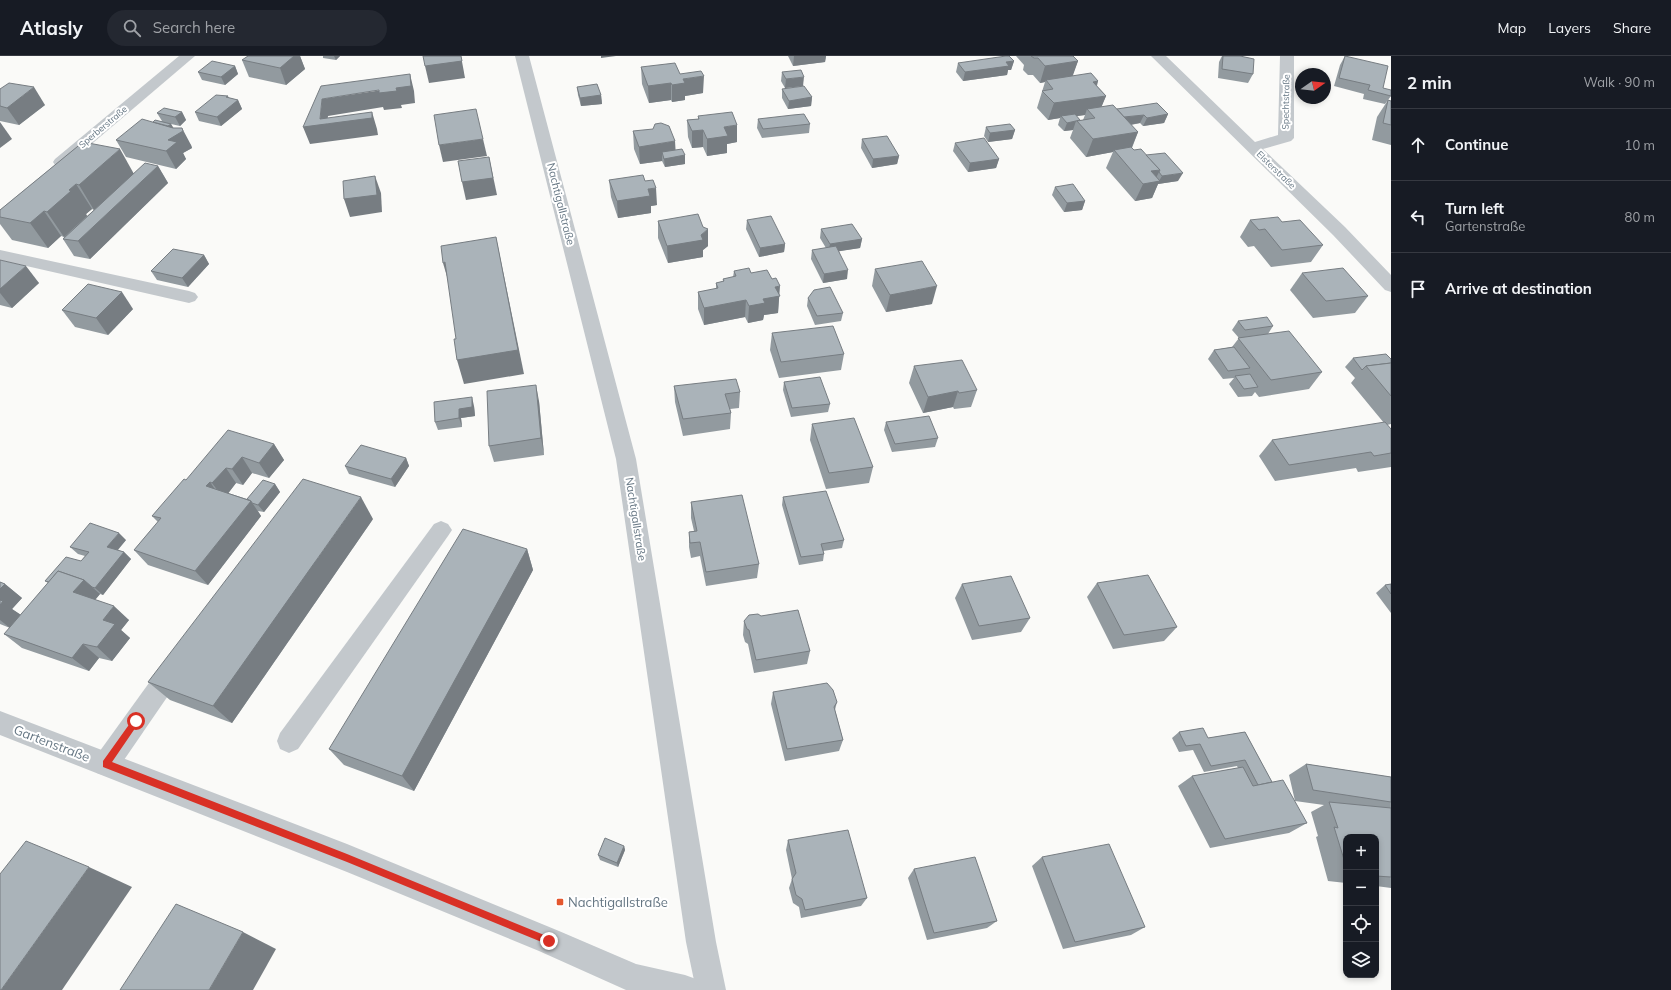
<!DOCTYPE html>
<meta charset="utf-8">
<style>
:root{--surface:#171b24;--page:#242831;--text:#f1f3f6;--muted:#9ea1a6;--line:#363941}
body{margin:0;font-family:Mulish,sans-serif;background:var(--page);color:var(--text)}
.controls{position:absolute;right:12px;bottom:12px;display:grid;overflow:hidden;border-radius:8px;box-shadow:0 2px 6px #0003}
.controls button{width:36px;height:36px;display:grid;place-items:center;padding:0;border:0;border-bottom:1px solid var(--line);background:var(--surface);color:var(--text);font:20px sans-serif}
.compass{position:absolute;left:1295px;top:12px;width:36px;height:36px;border-radius:50%;background:var(--surface);box-shadow:0 2px 6px #0003;rotate:76deg}
.stop{position:absolute;width:12px;height:12px;margin:-9px;border:3px solid #d93025;border-radius:50%;background:#fff}
.stop.end{background:#d93025;border-color:#fff;box-shadow:0 1px 4px #0008}
.list{margin:0;padding:0;list-style:none}
h2{display:flex;justify-content:space-between;align-items:center;height:52px;margin:0;padding:0 16px;font-size:17px}
h2 small{font-size:13px;font-weight:400;color:var(--muted)}
.list li{display:grid;grid-template-columns:26px 1fr auto;gap:12px;align-items:center;box-sizing:border-box;height:72px;padding:0 16px;border-top:1px solid var(--line)}
.list b{display:block;font-size:15px;white-space:nowrap}
.list p{margin:0;font-size:13px;white-space:nowrap;color:var(--muted)}
.list em{font-size:13px;font-style:normal;color:var(--muted)}
.icon{flex:none;width:22px;height:22px;fill:none;stroke:currentColor;stroke-width:2;stroke-linecap:round;stroke-linejoin:round}
.map{position:relative;flex:none;width:1391px;height:934px;overflow:hidden}
header{display:flex;align-items:center;gap:24px;box-sizing:border-box;height:56px;padding:0 20px;background:var(--surface);border-bottom:1px solid var(--line)}
header strong{font-size:19px}
nav{display:flex;gap:22px;margin-inline-start:auto;font-size:14px}
.search{width:280px;height:36px;background:var(--page);display:flex;align-items:center;gap:10px;box-sizing:border-box;padding:0 14px;border-radius:22px;color:var(--muted);font-size:15px}
main{display:flex}
aside{flex:1;background:var(--surface)}
.map>svg:first-child{display:block}
.lines{fill:none;stroke-linecap:round;stroke-linejoin:round}
.service{fill:#c3c8cc;fill-rule:evenodd}
.minor{fill:#c3c8cc;fill-rule:evenodd}
.tertiary{fill:#c3c8cc;fill-rule:evenodd}
.wall{fill:#929a9f;fill-rule:evenodd}
.shaded-wall{fill:#777d82}
.building{fill:#aab3b9;stroke:#777d82}
.route{fill:#d93025}
.poi-dot{fill:#e4572e;stroke:#fff;stroke-width:1.5}
.labels{text-anchor:middle;stroke-width:4;stroke-linejoin:round;paint-order:stroke}
.far-street-label{font-size:9px;fill:#657683;stroke:#fff}
.street-label{font-size:11px;fill:#657683;stroke:#fff}
.near-street-label{font-size:13px;fill:#657683;stroke:#fff}
.near-poi-label{font-size:13px;fill:#657683;stroke:#fff;text-anchor:start}
</style>
<header>
<strong>Atlasly</strong>
<div class="search"><svg class="icon" aria-label="search" viewBox="0 0 24 24"><circle cx="10" cy="10" r="6"/><path d="M15 15l6 6"/></svg>Search here</div>
<nav><a>Map</a><a>Layers</a><a>Share</a></nav>
</header>
<main>
<div class="map">
<svg width="1391" height="934" viewBox="0 0 1391 934">
<rect width="100%" height="100%" fill="#fafaf8"/>
<g class="lines">
<g class="service">
<polygon points="0,194 189,235 195,237 198,241 195,245 189,247 0,204"/>
<polygon points="441,465 448,468 452,474 448,480 298,693 289,697 280,693 277,685 280,677 434,468"/>
<polygon points="175,599 183,602 187,610 183,618 115,717 106,720 97,717 94,708 97,699 167,602"/>
</g>
<g class="minor">
<polygon points="179,0 195,0 67,109 55,109 53,106 55,103"/>
<polygon points="515,0 529,0 636,403 716,886 726,934 696,934 686,886 616,403"/>
<polygon points="1151,0 1166,0 1255,86 1278,79 1280,0 1294,0 1294,82 1291,85 1263,93 1345,171 1391,219 1391,236 1385,234 1333,179"/>
</g>
<polygon class="tertiary" points="0,655 347,788 559,875 636,908 685,919 696,923 700,934 626,934 539,895 347,816 0,679"/>
</g>
<g class="wall">
<polygon points="248,0 300,0 305,13 286,29 249,21 242,4"/>
<polygon points="323,0 340,0 336,4 323,2"/>
<polygon points="788,0 826,0 825,6 793,10"/>
<path d="M1016 0H1073L1078 5 1072 20 1098 25 1097 30 1106 40 1101 51 1168 58 1164 67 1143 70 1140 67 1131 69 1138 76 1132 92 1134 94 1146 99 1178 125 1158 128 1152 142 1135 145 1106 112 1113 96 1086 101 1070 82 1073 74 1064 75 1058 69 1060 62 1048 64 1037 52 1045 26 1040 27 1033 19H1028L1023 14 1024 9ZM1085 59 1083 64H1080L1076 60Z"/>
<polygon points="1222,0 1240,0 1253,18 1248,27 1218,22 1219,6"/>
<polygon points="1345,0 1391,40 1385,48 1363,43 1364,38 1334,30 1340,9"/>
<polygon points="1014,5 1011,14 1008,14 1007,19 963,25 956,16 958,7"/>
<polygon points="235,10 238,18 225,29 202,24 198,16"/>
<polygon points="641,11 680,18 703,37 685,40 685,44 672,46 671,44 649,47 642,28"/>
<polygon points="782,16 803,30 785,32 781,25"/>
<polygon points="577,31 601,39 602,48 581,50 578,39"/>
<polygon points="0,33 45,49 19,69 0,65"/>
<polygon points="782,33 812,41 811,50 788,53 782,42"/>
<polygon points="228,40 229,42 238,44 242,53 221,70 199,65 195,56"/>
<polygon points="1388,44 1391,45 1391,89 1372,84 1377,61"/>
<polygon points="182,56 186,64 180,70 171,68 173,72 191,89 192,92 183,97 186,103 176,113 126,101 116,84 153,66 162,65 157,57"/>
<polygon points="698,60 737,86 727,88 727,97 707,100 703,91 692,92 688,81 687,64 698,63"/>
<polygon points="758,63 810,68 809,77 762,82 757,72"/>
<polygon points="986,71 1015,74 1012,83 988,86 984,80"/>
<polygon points="633,75 675,94 685,99 685,108 665,111 662,105 640,108 634,93"/>
<polygon points="862,83 899,100 897,108 872,112 861,92"/>
<path d="M83 86 134 118 158 110 168 127 90 203 74 200 63 183 64 181 61 180 48 192 12 184 0 168V154ZM92 153 94 154 87 160 86 158Z"/>
<polygon points="955,87 999,103 996,112 968,116 953,95"/>
<polygon points="609,124 645,125 657,149 651,150 651,157 618,162 611,141"/>
<polygon points="1055,131 1085,145 1082,154 1064,156 1052,139"/>
<polygon points="747,164 785,188 784,196 759,201 746,173"/>
<polygon points="1250,164 1282,166 1323,189 1311,206 1271,211 1254,190 1248,191 1240,181"/>
<polygon points="658,165 708,190 703,194 703,201 668,207 658,182"/>
<polygon points="821,173 862,183 860,192 839,195 847,223 823,227 811,203 812,194 826,192 820,182"/>
<polygon points="204,199 209,208 188,231 157,224 151,215"/>
<polygon points="0,204 39,227 12,252 0,249"/>
<polygon points="875,213 932,248 886,256 872,230"/>
<polygon points="734,215 751,217 779,239 778,257 764,259 763,264 748,267 745,261 704,269 698,253 698,236 716,233 716,227 723,226 723,223 733,221"/>
<polygon points="1302,217 1368,240 1355,257 1313,262 1290,234"/>
<polygon points="808,242 843,257 841,265 815,269 807,250"/>
<polygon points="133,253 108,279 75,271 62,254"/>
<polygon points="1238,265 1273,270 1268,278 1322,316 1309,333 1259,341 1255,336 1252,340 1238,341 1229,328 1234,322 1223,323 1208,303 1214,294 1232,291 1239,282 1232,274"/>
<polygon points="772,277 844,298 841,314 779,322 770,294"/>
<polygon points="1353,302 1391,303 1391,368 1387,369 1391,373 1391,411 1358,416 1356,412 1275,425 1259,400 1272,384 1384,367 1351,327 1355,322 1345,311"/>
<polygon points="914,310 977,334 971,351 954,353 953,351 923,357 909,327"/>
<polygon points="784,326 830,348 828,356 791,361 783,334"/>
<polygon points="674,330 740,336 739,352 730,353 731,357 730,373 683,380 675,346"/>
<polygon points="539,345 544,399 494,406 489,390"/>
<polygon points="474,350 475,360 461,362 462,371 438,374 435,366"/>
<polygon points="886,366 938,382 935,391 892,396 884,374"/>
<polygon points="812,368 873,411 869,427 826,433 810,384"/>
<polygon points="274,388 284,404 269,422 252,417 243,429 236,427 228,437 247,443 275,428 280,436 264,456 258,455 261,460 208,529 148,509 134,494 158,466 152,460 186,424"/>
<polygon points="406,402 409,410 395,431 349,418 345,410"/>
<polygon points="783,441 844,484 842,492 823,495 824,498 823,505 799,509 782,449"/>
<polygon points="691,446 759,508 757,522 706,530 700,500 691,502 689,491 689,476 694,475 691,462"/>
<polygon points="373,463 232,667 170,644 148,626"/>
<polygon points="126,484 118,494 124,496 131,503 103,539 100,538 95,544 129,564 121,574 130,582 112,605 99,602 89,615 22,592 4,578 10,572 0,568 0,526 5,528 22,542 12,553 21,559 48,527 45,525 81,505 85,500 78,498 70,491"/>
<polygon points="527,493 533,514 414,735 344,709 329,693"/>
<polygon points="1097,527 1177,571 1164,585 1113,593 1087,541"/>
<polygon points="962,528 1030,562 1021,576 972,584 955,542"/>
<polygon points="1391,528 1391,557 1376,537 1385,529"/>
<polygon points="744,565 810,595 807,608 754,617 748,588 745,586 743,579"/>
<polygon points="773,636 837,646 835,654 843,684 839,695 785,705 771,648"/>
<polygon points="1179,676 1208,682 1245,676 1272,726 1307,767 1289,777 1210,792 1178,730 1192,720 1238,712 1237,710 1204,716 1193,694 1179,696 1172,682"/>
<polygon points="1306,708 1391,721 1391,832 1376,830 1376,781 1346,781 1346,827 1328,825 1316,781 1318,780 1311,756 1324,749 1295,745 1289,719"/>
<polygon points="788,784 867,842 861,850 801,862 799,851 793,847 789,832 792,823 786,794"/>
<polygon points="624,790 625,794 618,811 600,804 598,799"/>
<polygon points="1042,801 1145,871 1131,879 1063,893 1032,810"/>
<polygon points="914,813 997,865 987,872 927,884 908,822"/>
</g>
<g class="shaded-wall">
<polygon points="294,0 300,0 305,13 286,29 280,12"/>
<polygon points="334,0 340,0 336,4"/>
<polygon points="461,0 465,22 429,27 425,10"/>
<polygon points="601,0 616,0 601,2"/>
<polygon points="794,0 826,0 825,6 793,10"/>
<polygon points="1014,5 1011,14 1008,14 1007,19 963,25 965,16 1006,6"/>
<polygon points="1078,5 1072,22 1046,24 1045,26 1040,27 1045,10"/>
<polygon points="235,10 238,18 225,29 221,21"/>
<polygon points="410,18 414,35 415,47 401,49 402,52 384,54 383,51 328,60 327,68 372,56 377,73 378,79 310,88 303,71 320,63 322,43 396,32"/>
<polygon points="704,20 703,37 685,40 685,44 672,46 672,29 683,23"/>
<polygon points="804,21 803,30 785,32 786,23"/>
<polygon points="1098,25 1092,42 1106,40 1099,57 1087,53 1085,59 1063,62 1061,60 1060,62 1048,64 1054,47 1093,26"/>
<polygon points="671,27 671,44 649,47 648,30"/>
<polygon points="34,31 45,49 19,69 7,52"/>
<polygon points="601,39 602,48 581,50 580,42"/>
<polygon points="812,41 811,50 788,53 789,45"/>
<polygon points="238,44 242,53 221,70 217,61"/>
<polygon points="182,56 186,64 180,70 175,61"/>
<polygon points="1168,58 1164,67 1143,70 1147,62"/>
<polygon points="1144,59 1140,67 1116,71 1120,62"/>
<polygon points="1076,65 1073,74 1064,75 1067,67"/>
<polygon points="0,66 12,83 0,92"/>
<polygon points="171,68 176,76 162,75"/>
<polygon points="737,69 737,86 727,88 727,97 707,100 707,83 724,71"/>
<polygon points="182,72 191,89 192,92 183,97 186,103 176,113 166,95 168,84"/>
<polygon points="703,74 703,91 692,92 692,75"/>
<polygon points="1015,74 1012,83 988,86 990,77"/>
<polygon points="1138,76 1131,93 1114,94 1113,96 1086,101 1093,83"/>
<polygon points="483,83 487,100 443,106 439,89"/>
<polygon points="675,85 676,101 685,99 685,108 665,111 664,103 662,96 662,105 640,108 639,91"/>
<polygon points="120,93 134,118 94,154 79,129"/>
<polygon points="899,100 897,108 872,112 873,103"/>
<polygon points="489,101 497,139 466,144 462,126"/>
<polygon points="999,103 996,112 968,116 970,107"/>
<polygon points="158,110 168,127 90,203 78,185"/>
<polygon points="1160,114 1154,126 1159,125 1162,120 1183,117 1178,125 1158,128 1152,142 1135,145 1143,128 1151,115"/>
<polygon points="375,120 381,137 382,156 350,161 344,143"/>
<polygon points="76,128 92,153 86,158 87,160 64,181 47,156 69,134"/>
<polygon points="656,132 657,149 651,150 651,157 618,162 617,145 648,133"/>
<polygon points="1085,145 1082,154 1064,156 1067,147"/>
<polygon points="44,155 61,180 48,192 30,167"/>
<polygon points="708,173 708,190 703,194 703,201 668,207 667,190 701,179"/>
<polygon points="496,181 524,318 464,328 457,304"/>
<polygon points="862,183 860,192 828,197 830,188"/>
<polygon points="785,188 784,196 759,201 760,192"/>
<polygon points="204,199 209,208 188,231 182,222"/>
<polygon points="445,206 450,231 443,207"/>
<polygon points="26,210 39,227 12,252 0,237 0,233"/>
<polygon points="848,214 847,223 823,227 824,218"/>
<polygon points="780,230 778,257 764,259 763,264 748,267 749,250 763,243 775,231"/>
<polygon points="937,230 932,248 886,256 890,239"/>
<polygon points="122,236 133,253 108,279 96,262"/>
<polygon points="746,244 745,261 704,269 704,252"/>
<polygon points="536,329 539,345 544,399 541,382"/>
<polygon points="958,335 953,351 923,357 928,341"/>
<polygon points="472,341 474,350 475,360 461,362 462,371 459,362 459,353"/>
<polygon points="274,388 284,404 269,422 259,407"/>
<polygon points="242,401 252,417 243,429 232,413"/>
<polygon points="406,402 409,410 395,431 391,423"/>
<polygon points="226,412 236,427 224,443 212,427"/>
<polygon points="210,426 221,442 206,430"/>
<polygon points="275,428 280,436 264,456 258,449"/>
<polygon points="361,441 373,463 232,667 213,650"/>
<polygon points="251,445 261,460 208,529 195,515"/>
<polygon points="119,477 126,484 114,498 107,491"/>
<polygon points="527,493 533,514 414,735 402,720"/>
<polygon points="124,496 131,503 103,539 95,532"/>
<polygon points="84,524 100,538 89,551 73,536"/>
<polygon points="5,528 22,542 12,553 21,559 10,572 0,564 0,533"/>
<polygon points="114,550 129,564 121,574 130,582 112,605 97,591 103,564"/>
<polygon points="83,588 99,602 89,615 72,602"/>
<polygon points="624,790 625,794 618,811 617,807"/>
<polygon points="89,811 132,831 62,934 1,934"/>
<polygon points="243,876 276,893 253,934 209,934"/>
</g>
<g class="building">
<polygon points="248,0 294,0 280,12 242,4"/>
<polygon points="423,0 461,0 462,5 425,10"/>
<polygon points="1006,0 1009,0 1014,5 1006,6 1009,10 965,16 958,7"/>
<polygon points="1031,0 1073,0 1078,5 1045,10 1038,2 1034,2"/>
<polygon points="1223,0 1240,0 1254,3 1253,18 1222,13"/>
<polygon points="1345,0 1388,10 1383,32 1391,34 1391,40 1368,34 1370,29 1339,22"/>
<polygon points="212,5 235,10 221,21 198,16"/>
<polygon points="675,7 680,18 701,15 704,20 683,23 685,27 672,29 671,27 648,30 641,11"/>
<polygon points="801,14 804,21 786,23 782,16"/>
<polygon points="1091,17 1098,25 1093,26 1106,40 1054,47 1042,35 1053,33 1046,24"/>
<polygon points="410,18 411,30 396,32 397,35 379,37 379,34 322,43 320,63 372,56 372,62 303,71 321,30"/>
<polygon points="9,27 34,31 7,52 0,50 0,33"/>
<polygon points="597,28 601,39 580,42 577,31"/>
<polygon points="804,30 812,41 789,45 782,33"/>
<polygon points="216,39 228,40 226,41 238,44 217,61 195,56"/>
<polygon points="1388,44 1391,45 1391,69 1383,67"/>
<polygon points="1157,47 1168,58 1147,62 1144,59 1124,61 1117,53"/>
<polygon points="1113,49 1138,76 1093,83 1077,65 1095,62 1087,53"/>
<polygon points="164,52 182,56 175,61 157,57"/>
<polygon points="476,53 483,83 439,89 434,59"/>
<polygon points="732,56 737,69 724,71 728,80 707,83 703,74 692,75 687,64 699,63 698,60"/>
<polygon points="804,58 810,68 763,73 758,63 793,59"/>
<polygon points="1075,58 1080,64 1067,67 1061,60"/>
<polygon points="142,63 173,72 182,72 183,75 168,84 177,86 166,95 116,84"/>
<polygon points="155,64 171,68 168,70 153,66"/>
<polygon points="661,67 669,70 675,85 639,91 633,75 653,73 655,68"/>
<polygon points="1010,68 1015,74 990,77 986,71"/>
<polygon points="887,80 899,100 873,103 862,83"/>
<polygon points="984,82 999,103 970,107 955,87"/>
<polygon points="83,86 120,93 79,129 76,128 69,134 71,135 47,156 44,155 30,167 0,161 0,154"/>
<polygon points="1131,91 1134,94 1141,93 1160,114 1151,115 1160,125 1143,128 1114,94"/>
<polygon points="682,93 685,99 664,103 662,96"/>
<polygon points="1165,97 1183,117 1162,120 1159,116 1160,114 1146,99"/>
<polygon points="489,101 493,122 462,126 458,105"/>
<polygon points="145,107 158,110 78,185 63,183"/>
<polygon points="643,119 645,125 653,124 656,132 648,133 650,140 617,145 609,124"/>
<polygon points="375,120 377,139 344,143 343,125"/>
<polygon points="1073,128 1085,145 1067,147 1055,131"/>
<polygon points="698,158 703,171 708,173 701,179 703,184 667,190 658,165"/>
<polygon points="771,160 785,188 760,192 747,164"/>
<polygon points="1278,161 1282,166 1300,164 1323,189 1282,194 1265,173 1259,174 1250,164"/>
<polygon points="852,168 862,183 830,188 821,173"/>
<polygon points="496,181 518,294 457,304 454,283 456,283 445,206 443,207 441,190"/>
<polygon points="836,190 848,214 824,218 812,194"/>
<polygon points="173,193 204,199 182,222 151,215"/>
<polygon points="0,204 26,210 0,233"/>
<polygon points="922,205 937,230 890,239 875,213"/>
<polygon points="749,212 751,217 767,214 772,223 776,222 780,230 775,231 780,240 763,243 765,247 749,250 746,244 704,252 698,236 718,232 716,227 724,225 723,223 736,220 734,215"/>
<polygon points="1343,212 1368,240 1326,245 1302,217"/>
<polygon points="88,228 122,236 96,262 62,254"/>
<polygon points="830,231 843,257 817,260 808,242 814,234"/>
<polygon points="1267,261 1273,270 1245,274 1238,265"/>
<polygon points="833,270 844,298 781,306 772,277"/>
<polygon points="1289,275 1322,316 1271,324 1238,282"/>
<polygon points="1234,291 1250,312 1228,315 1214,294"/>
<polygon points="1386,298 1391,303 1391,307 1366,310 1362,314 1353,302"/>
<polygon points="962,304 977,334 959,337 958,335 928,341 914,310"/>
<polygon points="1391,307 1391,340 1366,310"/>
<polygon points="1250,318 1258,331 1244,333 1235,320"/>
<polygon points="820,321 830,348 792,352 784,326"/>
<polygon points="736,323 740,336 725,338 731,357 683,363 674,330"/>
<polygon points="536,329 541,382 489,390 487,335"/>
<polygon points="472,341 472,351 459,353 459,362 435,366 434,346"/>
<polygon points="929,360 938,382 895,388 886,366"/>
<polygon points="854,362 873,411 829,417 812,368"/>
<polygon points="1385,366 1391,373 1391,397 1374,400 1371,396 1289,409 1272,384"/>
<polygon points="228,374 274,388 259,407 242,401 232,413 226,412 212,427 210,426 206,430 251,445 195,515 134,494 161,462 152,460 184,423 186,424"/>
<polygon points="361,389 406,402 391,423 345,410"/>
<polygon points="303,423 361,441 213,650 148,626"/>
<polygon points="263,424 275,428 258,449 252,447 251,445 247,443"/>
<polygon points="826,435 844,484 821,488 824,498 801,501 783,441"/>
<polygon points="742,439 759,508 706,516 700,486 690,487 689,476 697,475 691,446"/>
<polygon points="90,467 119,477 107,491 124,496 95,532 92,531 84,524 58,515 49,526 45,525 66,501 81,505 89,496 70,491"/>
<polygon points="463,473 527,493 402,720 329,693"/>
<polygon points="58,515 84,524 73,536 114,550 103,564 115,568 97,591 83,588 72,602 4,578"/>
<polygon points="1148,519 1177,571 1124,579 1097,527"/>
<polygon points="1011,520 1030,562 979,570 962,528"/>
<polygon points="0,526 5,528 0,533"/>
<polygon points="1391,528 1391,538 1385,529"/>
<polygon points="0,544 3,545 0,549"/>
<polygon points="798,554 810,595 756,604 749,574 747,573 744,565 749,559 758,558 761,560"/>
<polygon points="827,627 833,634 837,646 834,651 843,684 787,693 773,636"/>
<polygon points="1203,672 1208,682 1245,676 1272,726 1258,729 1245,704 1211,710 1200,688 1186,690 1179,676"/>
<polygon points="1306,708 1391,721 1391,746 1313,734"/>
<polygon points="1243,711 1253,730 1283,724 1307,767 1225,783 1192,720"/>
<polygon points="1329,746 1391,752 1391,821 1376,820 1376,781 1346,781 1346,810 1334,771 1338,772"/>
<polygon points="848,774 867,842 805,854 802,843 796,839 792,823 796,817 788,784"/>
<polygon points="605,782 624,790 617,807 598,799"/>
<polygon points="26,785 89,811 1,934 0,934 0,818"/>
<polygon points="1109,788 1145,871 1075,886 1042,801"/>
<polygon points="975,801 997,865 934,877 914,813"/>
<polygon points="176,848 243,876 209,934 120,934"/>
</g>
<polygon class="route" points="136,662 138,663 138,668 112,706 347,798 549,881 552,882 552,888 549,889 347,806 103,711 103,705 133,663"/>
<rect class="poi-dot" x="556" y="842" width="8" height="8" rx="2"/>
<g class="labels">
<g class="far-street-label">
<text transform="translate(1286 46) rotate(-89)" y="3">Spechtstraße</text>
<text transform="translate(103 71) rotate(-40)" y="3">Sperberstraße</text>
<text transform="translate(1276 114) rotate(44)" y="3">Elsterstraße</text>
</g>
<g class="street-label">
<text transform="translate(561 148) rotate(76)" y="4">Nachtigallstraße</text>
<text transform="translate(636 463) rotate(81)" y="4">Nachtigallstraße</text>
</g>
<g class="near-street-label">
<text transform="translate(52 687) rotate(21)" y="5">Gartenstraße</text>
</g>
<g class="near-poi-label">
<text x="568" y="851">Nachtigallstraße</text>
</g>
</g>
</svg>
<div class="controls">
<button>+</button>
<button>−</button>
<button><svg class="icon" aria-label="locate" viewBox="0 0 24 24"><circle cx="12" cy="12" r="6"/><path d="M12 2v4M12 18v4M2 12h4M18 12h4"/></svg></button>
<button><svg class="icon" aria-label="layers" viewBox="0 0 24 24"><path d="M12 4l9 5-9 5-9-5zM3 14l9 5 9-5"/></svg></button>
</div>
<svg class="compass" viewBox="-18 -18 36 36"><path d="M0-13l5 13h-10z" fill="#e53935"/><path d="M0 13l5-13h-10z" fill="#9ea1a6"/></svg>
<div class="stop" style="left:136px;top:665px"></div>
<div class="stop end" style="left:549px;top:885px"></div>
</div>
<aside>
<h2>2 min<small>Walk · 90 m</small></h2>
<ul class="list">
<li><svg class="icon" aria-label="ahead" viewBox="0 0 24 24"><path d="M12 20V5M6 11l6-6 6 6"/></svg><div><b>Continue</b></div><em>10 m</em></li>
<li><svg class="icon" aria-label="left" viewBox="0 0 24 24"><path d="M17 20v-9H6M10 6l-5 5 5 5"/></svg><div><b>Turn left</b><p>Gartenstraße</p></div><em>80 m</em></li>
<li><svg class="icon" aria-label="arrive" viewBox="0 0 24 24"><path d="M6 21V4h12l-3 4 3 4H6"/></svg><div><b>Arrive at destination</b></div></li>
</ul>
</aside>
</main>
